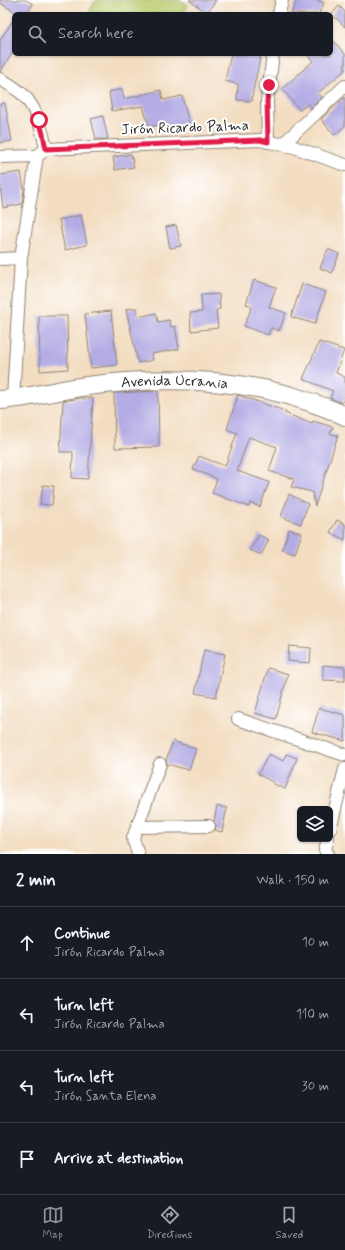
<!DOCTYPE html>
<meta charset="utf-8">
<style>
:root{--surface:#171b24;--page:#242831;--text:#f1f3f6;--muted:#9ea1a6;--line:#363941;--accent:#8c9099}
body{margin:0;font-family:Mynerve,sans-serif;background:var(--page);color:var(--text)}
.controls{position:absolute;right:12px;bottom:12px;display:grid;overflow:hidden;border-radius:6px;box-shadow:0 1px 3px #0004}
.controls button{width:36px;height:36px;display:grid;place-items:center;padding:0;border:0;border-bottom:1px solid var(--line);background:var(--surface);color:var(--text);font:20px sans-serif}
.stop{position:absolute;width:12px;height:12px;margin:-9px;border:3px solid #e11d48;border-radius:50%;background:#fff}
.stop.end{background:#e11d48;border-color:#fff;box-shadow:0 1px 4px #0008}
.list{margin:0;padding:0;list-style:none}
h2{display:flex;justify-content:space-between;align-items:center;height:52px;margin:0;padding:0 16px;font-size:17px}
h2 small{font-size:13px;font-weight:400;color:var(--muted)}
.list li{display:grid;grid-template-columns:26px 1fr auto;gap:12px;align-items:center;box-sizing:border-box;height:72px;padding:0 16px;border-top:1px solid var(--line)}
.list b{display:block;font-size:15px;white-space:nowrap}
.list p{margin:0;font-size:13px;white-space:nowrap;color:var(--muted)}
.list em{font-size:13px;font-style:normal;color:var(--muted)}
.icon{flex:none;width:22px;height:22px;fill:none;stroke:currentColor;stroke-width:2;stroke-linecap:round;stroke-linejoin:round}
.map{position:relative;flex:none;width:345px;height:854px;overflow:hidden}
.search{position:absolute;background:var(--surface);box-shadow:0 1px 3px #0004;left:12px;right:12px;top:12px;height:44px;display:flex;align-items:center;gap:10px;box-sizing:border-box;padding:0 14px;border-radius:6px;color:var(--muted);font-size:15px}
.sheet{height:340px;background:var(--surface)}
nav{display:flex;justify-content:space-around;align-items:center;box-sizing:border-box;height:56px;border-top:1px solid var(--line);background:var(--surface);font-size:11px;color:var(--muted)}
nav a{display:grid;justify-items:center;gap:2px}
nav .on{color:var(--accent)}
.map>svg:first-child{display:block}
.green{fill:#bbcc6f;stroke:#737c4d}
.building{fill:#b4ace4}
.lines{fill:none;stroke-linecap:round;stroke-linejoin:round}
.minor-casing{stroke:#8f8476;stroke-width:14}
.secondary-casing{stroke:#8f8476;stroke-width:20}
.minor{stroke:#fff;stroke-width:12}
.secondary{stroke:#fff;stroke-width:18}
.route{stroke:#e11d48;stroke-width:5}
.labels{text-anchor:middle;stroke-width:4;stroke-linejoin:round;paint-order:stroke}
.street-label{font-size:15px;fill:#2b2b2b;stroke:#fff}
</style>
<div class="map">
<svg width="345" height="854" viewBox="0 0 345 854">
<rect width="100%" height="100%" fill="#fff"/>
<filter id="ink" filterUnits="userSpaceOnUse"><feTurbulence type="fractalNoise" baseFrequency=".025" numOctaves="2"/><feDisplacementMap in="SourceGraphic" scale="8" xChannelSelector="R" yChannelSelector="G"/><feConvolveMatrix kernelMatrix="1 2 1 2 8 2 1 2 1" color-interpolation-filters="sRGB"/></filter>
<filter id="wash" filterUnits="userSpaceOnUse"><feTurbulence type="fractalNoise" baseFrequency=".012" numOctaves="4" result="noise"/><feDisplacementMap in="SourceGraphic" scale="16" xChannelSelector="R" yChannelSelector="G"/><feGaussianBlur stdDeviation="0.9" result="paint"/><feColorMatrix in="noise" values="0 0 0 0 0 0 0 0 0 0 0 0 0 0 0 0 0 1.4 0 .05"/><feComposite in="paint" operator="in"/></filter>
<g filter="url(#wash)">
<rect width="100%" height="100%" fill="#f3ddc1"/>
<polygon class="green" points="96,0 180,0 188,5 183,14 88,14"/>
<g id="blocks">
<g class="building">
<polygon points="0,0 26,0 33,4 27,14 19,14 0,3"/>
<polygon points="189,0 216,0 207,13"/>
<polygon points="297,0 317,0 324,3 319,14 291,14"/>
<polygon points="339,6 345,12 345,27 332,14"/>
<polygon points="14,19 14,51 0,72 0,40"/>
<polygon points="331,38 345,54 345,70 318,93 322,97 311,108 308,104 300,110 282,89 313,61 306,54 331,54"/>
<polygon points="231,54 261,54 253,91 252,101 237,100 238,84 225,81"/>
<polygon points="122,89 124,99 161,90 163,100 182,96 189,124 167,129 166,123 149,127 143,106 112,111 109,92"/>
<polygon points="345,97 345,126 334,135 321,119"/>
<polygon points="5,103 12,141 0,143 0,104"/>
<polygon points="103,116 108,139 96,139 91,119"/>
<polygon points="131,154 134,167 115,170 113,157"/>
<polygon points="21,172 24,190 22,204 3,208 0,186 0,175"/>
<polygon points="81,215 87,245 65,250 59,220"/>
<polygon points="176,225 181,246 170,248 166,227"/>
<polygon points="328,249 339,254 332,273 320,268"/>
<polygon points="254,280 276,287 269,307 286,313 279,331 271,328 268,335 244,326 252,306 246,304"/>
<polygon points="302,284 326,292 315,324 291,317"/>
<polygon points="219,294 220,309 216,310 218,328 191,331 190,313 202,312 201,295"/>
<polygon points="137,308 138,317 156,313 158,322 169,320 171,327 175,326 179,349 151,354 153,360 138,363 126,309"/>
<polygon points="111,311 117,365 91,368 85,314"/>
<polygon points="39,316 67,316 68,369 40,371"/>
<polygon points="319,342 344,350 336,373 345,377 345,396 342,403 330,398 333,391 303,379"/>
<polygon points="158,391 159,447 115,448 114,393"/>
<polygon points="238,395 285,411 285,413 312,424 313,421 333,427 330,434 338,435 315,506 312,492 291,487 294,479 269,471 277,447 249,437 237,471 269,482 260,507 250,503 249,507 212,493 217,479 193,469 199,456 225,466 237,433 227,429"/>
<polygon points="81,398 93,398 88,479 72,478 73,452 60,452 63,401"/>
<polygon points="43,485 54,486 52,505 40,504"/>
<polygon points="289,494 308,504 301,524 281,517"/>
<polygon points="337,520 345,524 345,540 330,532"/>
<polygon points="289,529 302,533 295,554 282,550"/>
<polygon points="259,535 269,540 261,555 250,550"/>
<polygon points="289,646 311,648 310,663 288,661"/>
<polygon points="204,650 225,654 216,697 195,693"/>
<polygon points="323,665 345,667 345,681 323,680"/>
<polygon points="268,668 288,674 276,719 255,713"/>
<polygon points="319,708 345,715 345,741 312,732"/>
<polygon points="173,741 196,749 189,770 167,764 166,760"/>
<polygon points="269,754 283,761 286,754 297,758 285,789 274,784 274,783 258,774"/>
<polygon points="217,806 227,808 222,832 215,830 216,826 214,821"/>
</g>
</g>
</g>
<g filter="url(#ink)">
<use href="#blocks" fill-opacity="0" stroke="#8f8476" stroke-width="1"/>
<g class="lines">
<defs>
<g id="minor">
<polyline points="279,14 282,0"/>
<path d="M0 79C5 82 11 85 16 89 35 101 42 128 46 149L37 156 21 258 13 399"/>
<polyline points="268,142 267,101 273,54"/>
<polyline points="283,144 345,86"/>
<polyline points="46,149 260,140 294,147 345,165"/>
<polyline points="0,157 37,156"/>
<polyline points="0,259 21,258"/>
<polyline points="238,719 345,755"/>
<polyline points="137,827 160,764"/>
<polyline points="330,829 345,769"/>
<polyline points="328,839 325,850 328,854"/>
<polyline points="138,854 133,838 137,827 209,826"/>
</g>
<g id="secondary">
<path id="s1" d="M0 400C29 398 58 390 87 386 154 377 222 377 288 395 307 401 327 407 345 416"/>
</g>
</defs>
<use href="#minor" class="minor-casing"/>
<use href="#secondary" class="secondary-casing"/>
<use href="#minor" class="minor"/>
<use href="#secondary" class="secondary"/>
</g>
</g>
<g class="lines" filter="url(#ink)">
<polyline class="route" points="39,120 43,134 46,149 260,140 268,142 267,101 269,85"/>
</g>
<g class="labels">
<g class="street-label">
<text transform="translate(185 127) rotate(-2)" y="5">Jirón Ricardo Palma</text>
<text dy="5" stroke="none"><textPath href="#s1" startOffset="176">Avenida Ucrania</textPath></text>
</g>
</g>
</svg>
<div class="controls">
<button><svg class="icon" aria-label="layers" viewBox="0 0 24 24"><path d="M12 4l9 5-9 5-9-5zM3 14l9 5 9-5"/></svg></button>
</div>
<div class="stop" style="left:39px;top:120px"></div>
<div class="stop end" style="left:269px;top:85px"></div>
<div class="search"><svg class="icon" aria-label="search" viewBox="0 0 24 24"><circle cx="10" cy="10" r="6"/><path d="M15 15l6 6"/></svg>Search here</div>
</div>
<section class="sheet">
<h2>2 min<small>Walk · 150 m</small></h2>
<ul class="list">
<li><svg class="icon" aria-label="ahead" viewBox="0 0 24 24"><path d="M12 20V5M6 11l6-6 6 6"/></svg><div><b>Continue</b><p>Jirón Ricardo Palma</p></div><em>10 m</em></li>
<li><svg class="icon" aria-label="left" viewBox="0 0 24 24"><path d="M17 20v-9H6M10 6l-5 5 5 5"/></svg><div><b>Turn left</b><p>Jirón Ricardo Palma</p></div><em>110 m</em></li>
<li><svg class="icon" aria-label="left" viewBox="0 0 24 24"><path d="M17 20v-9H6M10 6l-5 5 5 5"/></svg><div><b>Turn left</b><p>Jirón Santa Elena</p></div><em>30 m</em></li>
<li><svg class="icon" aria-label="arrive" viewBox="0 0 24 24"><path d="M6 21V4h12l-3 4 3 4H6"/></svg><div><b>Arrive at destination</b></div></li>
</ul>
</section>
<nav>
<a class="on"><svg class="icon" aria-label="map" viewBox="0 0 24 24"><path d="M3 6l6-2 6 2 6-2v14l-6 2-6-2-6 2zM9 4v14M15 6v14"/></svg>Map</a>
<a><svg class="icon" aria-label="directions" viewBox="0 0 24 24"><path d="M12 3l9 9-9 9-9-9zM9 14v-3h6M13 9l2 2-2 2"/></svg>Directions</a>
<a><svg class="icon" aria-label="saved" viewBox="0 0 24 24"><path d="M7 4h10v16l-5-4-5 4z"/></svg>Saved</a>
</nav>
